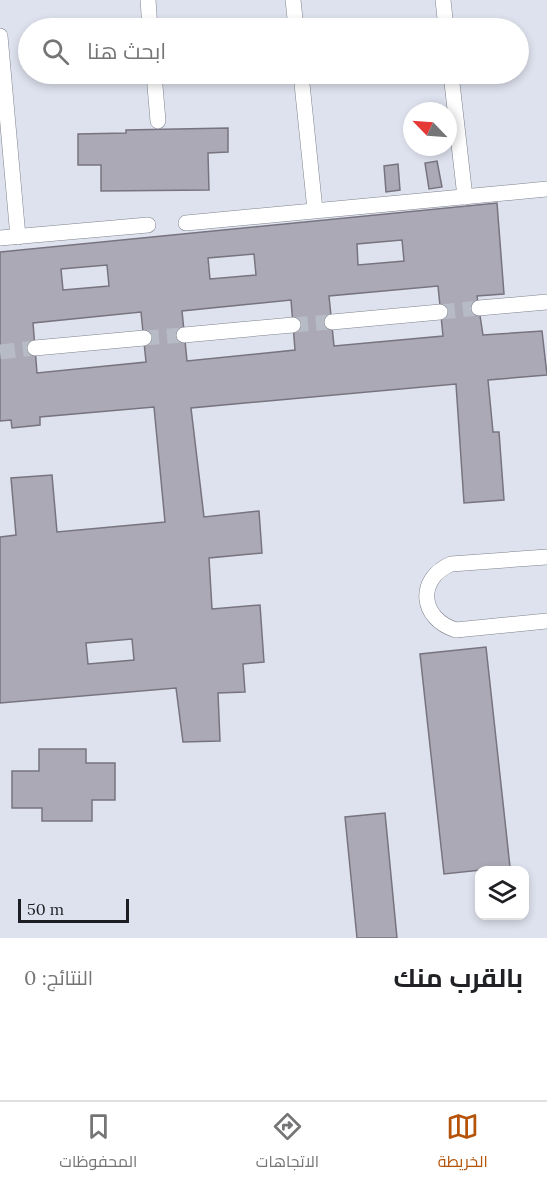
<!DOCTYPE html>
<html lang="ar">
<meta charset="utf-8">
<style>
:root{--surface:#fff;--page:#f6f6f6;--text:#202124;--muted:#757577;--line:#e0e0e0;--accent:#b45309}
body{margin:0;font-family:Lora,Cairo,serif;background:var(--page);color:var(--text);direction:rtl}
.controls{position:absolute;right:18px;bottom:18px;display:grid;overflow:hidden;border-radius:12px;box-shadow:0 3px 9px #0003}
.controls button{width:54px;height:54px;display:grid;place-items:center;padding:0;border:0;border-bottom:2px solid var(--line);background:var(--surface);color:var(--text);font:30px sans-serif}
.compass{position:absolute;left:403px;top:102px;width:54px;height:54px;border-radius:50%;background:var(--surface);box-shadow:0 3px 9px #0003;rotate:295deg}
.scale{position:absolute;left:18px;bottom:15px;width:111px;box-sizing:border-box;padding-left:6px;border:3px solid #1d1e23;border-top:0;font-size:16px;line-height:21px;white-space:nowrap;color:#1d1e23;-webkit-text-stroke:4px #dee2ee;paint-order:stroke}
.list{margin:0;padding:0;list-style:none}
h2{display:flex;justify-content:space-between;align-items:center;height:78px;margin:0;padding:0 24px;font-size:26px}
h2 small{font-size:20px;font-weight:400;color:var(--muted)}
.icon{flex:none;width:33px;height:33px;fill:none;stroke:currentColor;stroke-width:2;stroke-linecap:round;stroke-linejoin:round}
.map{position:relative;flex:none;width:547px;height:938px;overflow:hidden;direction:ltr}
.search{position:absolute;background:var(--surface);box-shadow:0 3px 9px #0003;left:18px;right:18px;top:18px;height:66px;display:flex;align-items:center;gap:15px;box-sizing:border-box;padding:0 21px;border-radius:33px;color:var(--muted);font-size:22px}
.sheet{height:162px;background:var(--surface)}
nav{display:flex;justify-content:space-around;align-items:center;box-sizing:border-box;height:84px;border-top:2px solid var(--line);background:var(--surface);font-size:16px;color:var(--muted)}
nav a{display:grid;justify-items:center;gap:3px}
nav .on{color:var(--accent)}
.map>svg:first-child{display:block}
.building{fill:#aba9b5;stroke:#77747f;stroke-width:1.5;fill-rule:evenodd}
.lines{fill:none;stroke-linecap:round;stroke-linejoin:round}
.minor-tunnel{stroke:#b7bbc5;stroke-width:15;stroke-dasharray:15 8;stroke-linecap:butt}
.minor-casing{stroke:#7f838d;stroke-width:16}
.minor{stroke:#fff;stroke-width:15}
</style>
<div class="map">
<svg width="547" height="938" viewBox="0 0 547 938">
<rect width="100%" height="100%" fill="#dee2ee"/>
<g class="building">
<polygon points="228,128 228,152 208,153 209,190 101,191 101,165 78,165 78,134 126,133 126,130"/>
<polygon points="437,161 442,187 429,189 425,163"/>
<polygon points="398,164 400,190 386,192 384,166"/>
<path d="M497 203 504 294 477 296 483 335 542 331 547 375 488 380 493 432H499L504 500 464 503 456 384 191 408 204 517 259 511 262 553 209 558 212 609 260 605 264 662 243 664 245 692 218 693 220 741 183 742 176 688 0 703V537L16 535 11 478 52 475 57 532 165 522 154 407 40 417V425L12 428 11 420 0 421V252ZM402 240 404 261 358 265 357 244ZM254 254 256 275 210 279 208 258ZM107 265 109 286 63 290 61 269ZM438 286 443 336 334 346 329 296ZM291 300 295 350 187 361 182 311ZM141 312 146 362 37 373 33 323ZM132 639 134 660 88 664 86 643Z"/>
<polygon points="486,647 510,867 444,874 420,654"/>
<polygon points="39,749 86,749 86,763 115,763 115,800 92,800 92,821 42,821 42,808 12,808 12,771 39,771"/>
<polygon points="385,813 397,938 357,938 345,817"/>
</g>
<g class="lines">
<g class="minor-tunnel">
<polyline points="440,312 479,308"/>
<polyline points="293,325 332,322"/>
<polyline points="144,338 184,335"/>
<polyline points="0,352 35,348"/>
</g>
<defs>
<g id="minor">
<polyline points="148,0 150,28"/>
<polyline points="293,0 296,28"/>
<polyline points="443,0 446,28"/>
<polyline points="0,36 18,237"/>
<polyline points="154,74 158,121"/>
<polyline points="301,74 315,210"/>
<polyline points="451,74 465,197"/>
<polyline points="186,223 547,189"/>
<polyline points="0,238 148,225"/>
<polyline points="479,308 547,302"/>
<polyline points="332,322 440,312"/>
<polyline points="184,335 293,325"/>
<polyline points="35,348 144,338"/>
<path d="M547 557 451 564C416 579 420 619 456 630L547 621"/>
</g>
</defs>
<use href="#minor" class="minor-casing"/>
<use href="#minor" class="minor"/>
</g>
</svg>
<div class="controls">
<button><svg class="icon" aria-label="layers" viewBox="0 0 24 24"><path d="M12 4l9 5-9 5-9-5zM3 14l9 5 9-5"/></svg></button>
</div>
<svg class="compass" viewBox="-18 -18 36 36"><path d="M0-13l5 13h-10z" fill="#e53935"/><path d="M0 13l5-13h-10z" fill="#757577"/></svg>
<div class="scale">50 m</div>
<div class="search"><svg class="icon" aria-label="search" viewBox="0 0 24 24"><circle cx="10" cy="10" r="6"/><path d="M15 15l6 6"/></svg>ابحث هنا</div>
</div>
<section class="sheet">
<h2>بالقرب منك<small>النتائج: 0</small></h2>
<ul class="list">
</ul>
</section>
<nav>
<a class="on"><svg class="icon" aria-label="map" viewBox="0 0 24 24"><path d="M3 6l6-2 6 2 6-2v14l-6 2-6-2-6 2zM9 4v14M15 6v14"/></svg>الخريطة</a>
<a><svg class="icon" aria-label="directions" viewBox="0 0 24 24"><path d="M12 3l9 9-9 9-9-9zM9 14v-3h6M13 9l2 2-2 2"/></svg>الاتجاهات</a>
<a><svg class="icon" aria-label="saved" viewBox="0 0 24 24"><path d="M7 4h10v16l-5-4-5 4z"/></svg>المحفوظات</a>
</nav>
